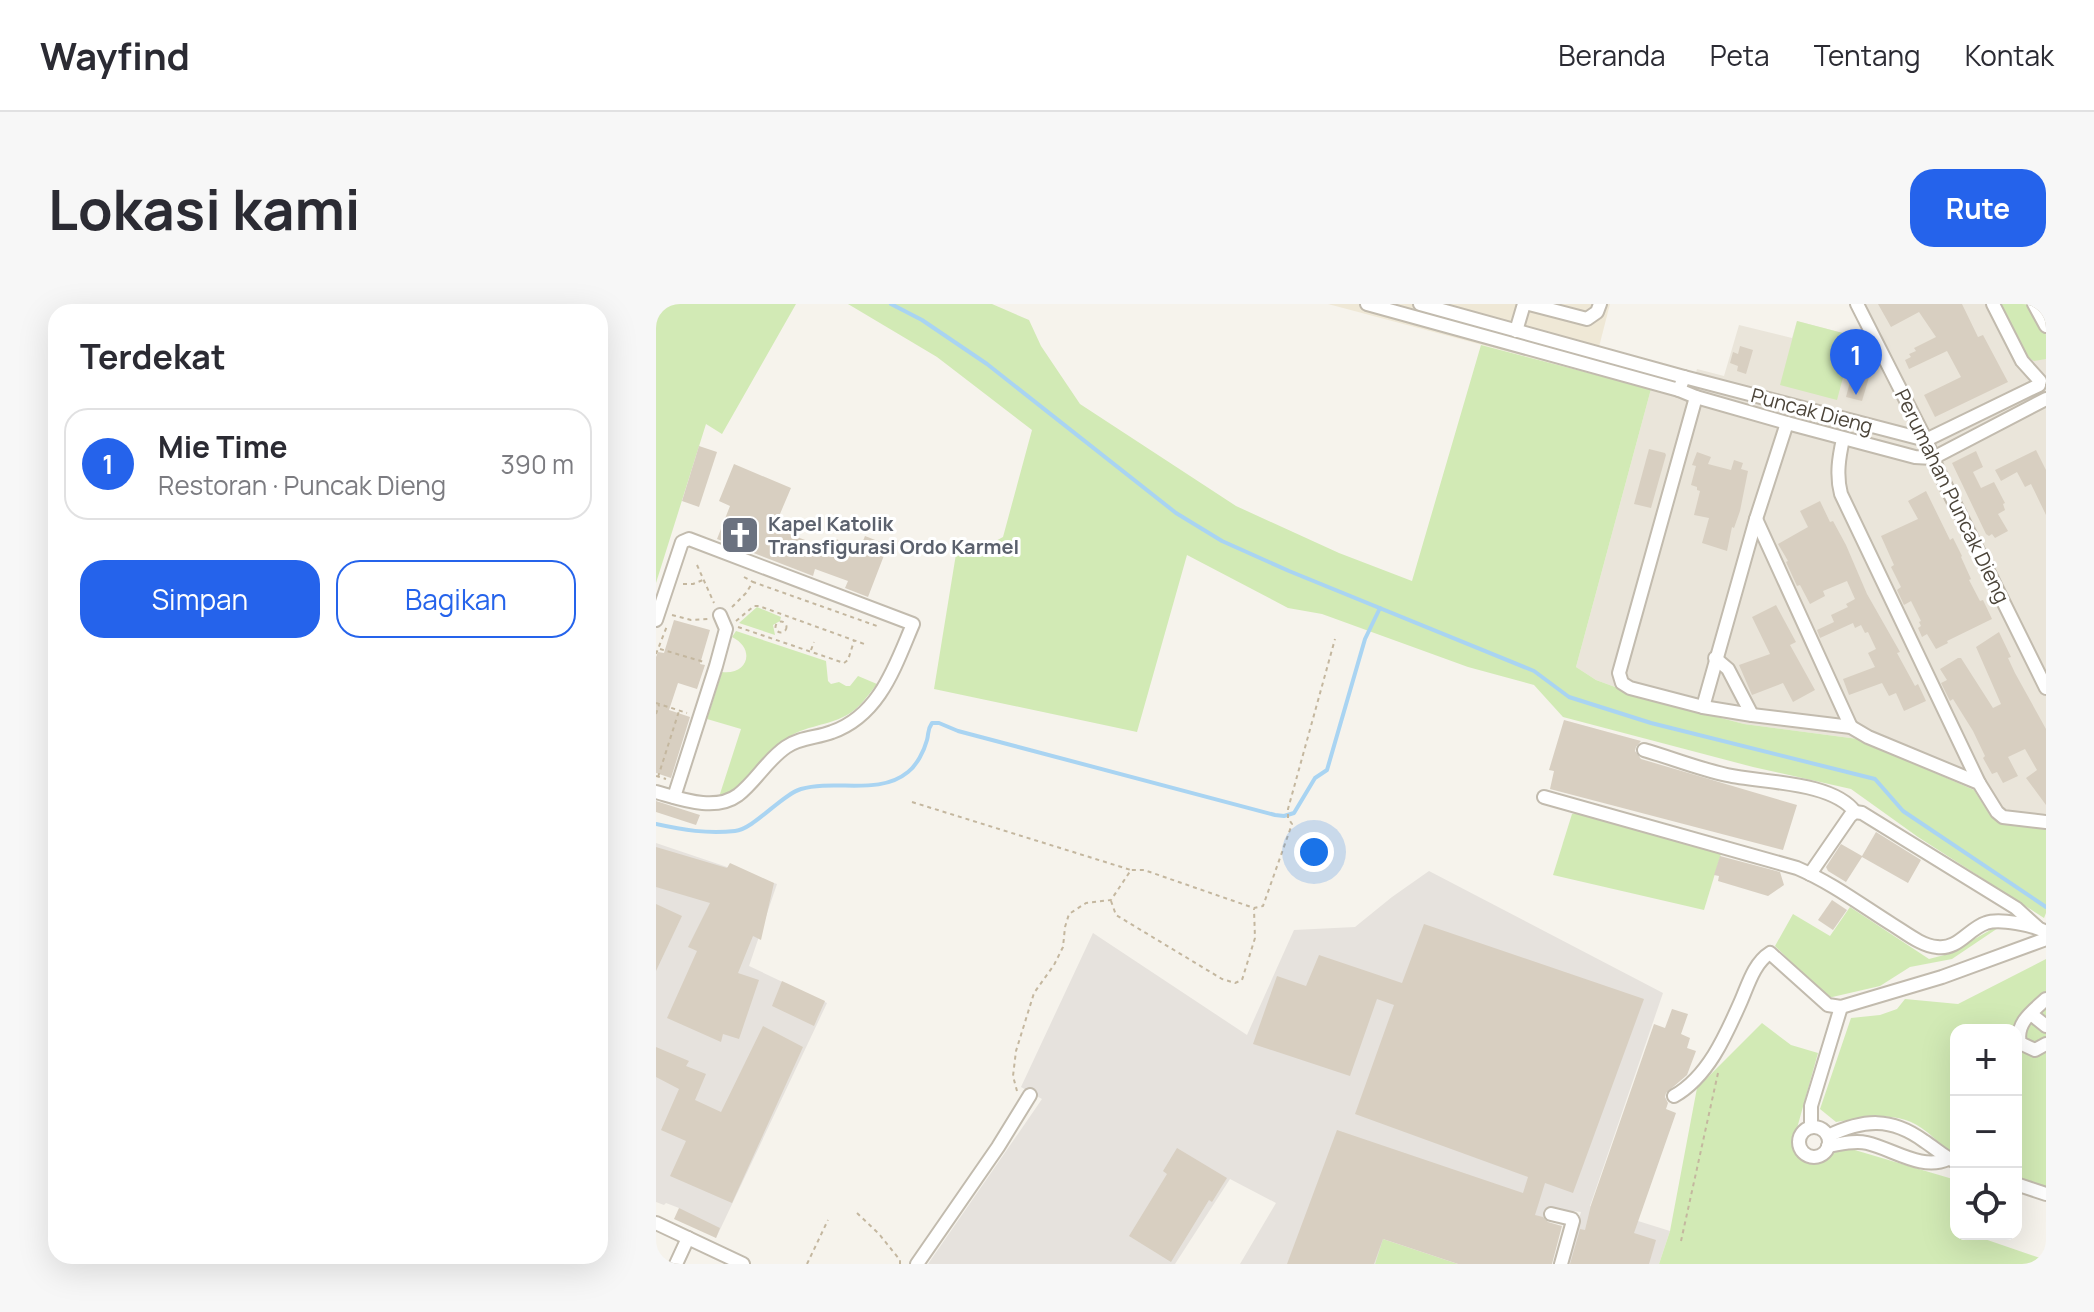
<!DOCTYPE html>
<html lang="id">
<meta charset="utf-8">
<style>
:root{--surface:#fff;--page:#f7f7f7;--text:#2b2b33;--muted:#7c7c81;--line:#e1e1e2;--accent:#2563eb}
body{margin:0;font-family:Manrope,sans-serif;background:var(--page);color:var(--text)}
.controls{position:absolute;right:24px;bottom:24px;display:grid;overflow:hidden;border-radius:16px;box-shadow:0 8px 32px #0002}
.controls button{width:72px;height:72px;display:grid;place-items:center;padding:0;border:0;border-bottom:2px solid var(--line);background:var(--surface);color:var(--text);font:40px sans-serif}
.you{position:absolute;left:658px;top:548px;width:28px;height:28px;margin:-20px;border:6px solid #fff;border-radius:50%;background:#1a73e8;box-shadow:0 0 0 12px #1a73e833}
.badge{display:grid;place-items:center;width:52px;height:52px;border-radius:50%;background:var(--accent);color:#fff;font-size:26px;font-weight:700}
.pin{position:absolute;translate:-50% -66px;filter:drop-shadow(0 2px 4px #0008)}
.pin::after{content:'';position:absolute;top:42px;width:28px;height:24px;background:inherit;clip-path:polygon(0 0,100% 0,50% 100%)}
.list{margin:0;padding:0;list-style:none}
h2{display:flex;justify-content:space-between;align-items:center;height:104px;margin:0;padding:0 32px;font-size:34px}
h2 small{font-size:26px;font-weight:400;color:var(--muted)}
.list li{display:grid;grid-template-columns:52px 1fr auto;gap:24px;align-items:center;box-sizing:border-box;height:112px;margin:0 16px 16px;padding:0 16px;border:2px solid var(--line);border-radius:24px}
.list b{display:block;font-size:30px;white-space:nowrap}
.list p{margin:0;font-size:26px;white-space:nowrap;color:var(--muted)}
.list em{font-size:26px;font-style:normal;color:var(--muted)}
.actions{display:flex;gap:16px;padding:24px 32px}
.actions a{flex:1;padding:18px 0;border:2px solid var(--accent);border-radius:24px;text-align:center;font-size:28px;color:var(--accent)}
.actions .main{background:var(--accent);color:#fff}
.icon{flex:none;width:44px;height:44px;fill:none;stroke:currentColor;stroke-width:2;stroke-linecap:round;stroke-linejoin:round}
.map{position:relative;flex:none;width:1390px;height:960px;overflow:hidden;border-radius:24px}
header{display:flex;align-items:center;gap:48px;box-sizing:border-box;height:112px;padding:0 40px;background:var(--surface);border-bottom:2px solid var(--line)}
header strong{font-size:38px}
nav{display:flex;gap:44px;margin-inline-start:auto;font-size:28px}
.intro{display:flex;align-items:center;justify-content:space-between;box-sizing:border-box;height:192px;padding:0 48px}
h1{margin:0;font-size:56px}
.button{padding:20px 36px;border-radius:24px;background:var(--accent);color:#fff;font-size:28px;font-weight:700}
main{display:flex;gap:48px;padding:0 48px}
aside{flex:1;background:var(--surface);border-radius:24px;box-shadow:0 8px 32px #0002}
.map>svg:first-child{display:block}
.residential{fill:#eae5da}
.industrial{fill:#e6e2dd}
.education{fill:#efe8d6}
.green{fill:#d2eab5}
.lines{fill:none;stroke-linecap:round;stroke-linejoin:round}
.stream{stroke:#a9d4f2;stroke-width:4}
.building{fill:#d8cfc1}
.minor-casing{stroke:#c2bbae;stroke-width:16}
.path{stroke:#c4b79f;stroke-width:2;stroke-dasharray:4 4;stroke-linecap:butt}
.minor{stroke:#fff;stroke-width:12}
.labels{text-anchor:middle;stroke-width:6;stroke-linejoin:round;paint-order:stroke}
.street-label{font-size:20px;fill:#4b4439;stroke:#fff}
.worship-label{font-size:20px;font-weight:bold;fill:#5b616d;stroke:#fff;text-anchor:start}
</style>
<header>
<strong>Wayfind</strong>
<nav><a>Beranda</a><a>Peta</a><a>Tentang</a><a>Kontak</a></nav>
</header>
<div class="intro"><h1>Lokasi kami</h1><a class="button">Rute</a></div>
<main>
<aside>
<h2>Terdekat<small></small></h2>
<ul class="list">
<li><span class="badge">1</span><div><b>Mie Time</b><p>Restoran · Puncak Dieng</p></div><em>390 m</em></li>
</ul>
<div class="actions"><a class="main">Simpan</a><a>Bagikan</a></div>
</aside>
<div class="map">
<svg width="1390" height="960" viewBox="0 0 1390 960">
<rect width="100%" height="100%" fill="#f6f3ec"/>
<polygon class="residential" points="1194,0 1390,0 1390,524 1344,518 1334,511 1318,486 1202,435 1088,420 989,394 940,376 920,363 995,85 1032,96 1041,65 1068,72 1083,21 1136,34 1141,17 1198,32 1207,28"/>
<g class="industrial">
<polygon points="0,539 121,580 93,662 171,699 60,934 23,904 10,899 8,901 0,898"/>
<polygon points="773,567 1007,689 934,902 1014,927 1003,960 909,960 925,908 892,904 875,960 728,935 719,960 584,960 620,899 574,875 519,960 272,960 386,795 365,783 437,629 591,731 638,626 699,623 736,593"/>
</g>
<polygon class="education" points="672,0 954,0 936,70"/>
<g class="green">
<polygon points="0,0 140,0 66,130 50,120 0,279"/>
<polygon points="192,0 336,0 373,16 385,42 424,100 580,202 683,249 756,277 825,41 995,85 920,363 940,376 989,394 1088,420 1202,435 1318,486 1334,511 1344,518 1390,524 1390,609 1388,614 1262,533 1195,485 1097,463 907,413 878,381 812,363 666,310 632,304 531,251 481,428 278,385 300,250 316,250 347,233 376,126 281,53"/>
<polygon points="1343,0 1374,0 1390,31 1390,55 1378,57 1370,52"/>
<polygon points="1141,17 1198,32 1181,96 1124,81"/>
<polygon points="101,303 125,313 124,317 117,321 119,331 83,319"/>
<path d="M80 327 170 357 172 377 175 380 183 378 190 382H194L202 372 221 380C213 390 203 405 191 411 167 424 147 420 123 440 103 457 89 485 63 493L85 425 51 415 66 368C92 371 100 345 76 333Z"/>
<polygon points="921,509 1065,550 1048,606 897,571 916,510"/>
<polygon points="1194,603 1273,655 1292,650 1338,624 1345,622 1296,655 1254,663 1224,682 1172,694 1119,642 1137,610 1174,632"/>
<path d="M1390 655V883L1360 873V726H1300V853C1289 845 1281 836 1271 828 1243 805 1213 813 1180 818L1164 805 1195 714 1224 711 1241 705 1249 695 1302 700Z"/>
<path d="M1106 719 1135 741 1162 749 1138 835C1140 852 1149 859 1167 855 1176 853 1178 846 1192 844L1300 876V930H1314L1390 956V960H1003L1014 927 1041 784Z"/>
<polygon points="727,935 802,960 719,960"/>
</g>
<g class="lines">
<g class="stream">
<polyline points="235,0 266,16 331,60 520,209 566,237 633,267 878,367 913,393 995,419 1219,475 1247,507 1390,603"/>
<path d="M0 520C27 526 51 530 79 527 98 525 125 491 145 485 180 475 223 492 252 468 261 461 268 447 271 436 273 429 271 426 276 419H283L302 427 619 511 628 512 638 509 659 474 671 466 709 335 724 304"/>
</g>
</g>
<g class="building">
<polygon points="1222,0 1306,0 1322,33 1327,31 1352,78 1279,113 1268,91 1305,73 1291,47 1253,65 1249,56 1255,53 1253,50 1260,47 1258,44 1280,33 1263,8 1235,23"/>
<polygon points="1084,42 1097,46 1090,70 1081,67 1082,62 1074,59 1077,48 1082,50"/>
<polygon points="1197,66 1214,70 1206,97 1190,93"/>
<polygon points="43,142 61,148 43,203 26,197"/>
<polygon points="993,145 1009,149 1010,151 995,204 978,200"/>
<polygon points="1380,146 1390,166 1390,211 1375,180 1369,183 1361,168 1345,177 1339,166"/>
<polygon points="1320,147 1327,163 1317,168 1325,184 1338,178 1349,199 1347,200 1349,206 1342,210 1352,227 1339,234 1336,230 1333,232 1330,230 1296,159"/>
<polygon points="1041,148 1055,153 1052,160 1075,166 1078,156 1087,159 1085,165 1092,167 1084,207 1078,224 1076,223 1071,247 1046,239 1053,214 1038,211 1044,187 1041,186 1041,183 1035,181 1040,162 1036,161"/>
<polygon points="78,160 135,184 118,224 175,246 180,235 204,244 209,232 232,241 212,293 189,284 192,277 159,265 157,272 61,235 74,202 63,197"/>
<polygon points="1270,187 1294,236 1297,234 1306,252 1305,253 1315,275 1313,276 1324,297 1327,296 1336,315 1291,337 1292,339 1280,345 1271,330 1266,333 1262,324 1265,322 1263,318 1265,317 1255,297 1248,301 1241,286 1245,283 1235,263 1238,261 1225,232 1262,215 1252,197"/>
<polygon points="1164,197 1174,218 1177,217 1190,241 1211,290 1244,348 1241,349 1259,382 1262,380 1270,397 1248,407 1240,389 1233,392 1226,379 1193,391 1187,375 1219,363 1212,349 1220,345 1212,328 1209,329 1205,321 1199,324 1197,319 1164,334 1161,326 1178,318 1175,311 1192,303 1190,300 1199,295 1191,277 1167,287 1169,292 1154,300 1144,281 1141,282 1130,258 1132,257 1122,240 1152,223 1144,207"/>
<polygon points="1120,301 1140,338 1134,341 1159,386 1137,398 1127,379 1096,391 1083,361 1114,350 1096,313"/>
<polygon points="18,316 54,326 44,360 49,361 41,385 22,379 13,406 34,413 15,474 0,469 0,353 2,348 8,349"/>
<polygon points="1343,328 1355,353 1352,354 1359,369 1390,425 1390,501 1370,474 1381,466 1369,445 1352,453 1362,472 1347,479 1341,468 1336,470 1327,454 1329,452 1317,427 1297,395 1294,397 1285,379 1291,376 1284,365 1302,354 1305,354 1337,404 1345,400 1320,343"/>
<polygon points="908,416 985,437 980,443 979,447 985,455 1141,501 1127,546 894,485 898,467 893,466"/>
<polygon points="0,497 44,511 40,521 0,508"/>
<polygon points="1220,528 1265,556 1252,579 1206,553 1190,578 1172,567 1170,563 1185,540 1206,552"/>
<polygon points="0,543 71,564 74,559 118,579 105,636 97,632 82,669 103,676 83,735 67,730 65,738 11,714 41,647 32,643 54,599 0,583"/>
<polygon points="1064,552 1124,568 1128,581 1112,592 1062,577 1063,572 1058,571"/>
<polygon points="1176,596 1191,606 1177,626 1162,616"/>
<polygon points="0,600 26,612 0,667"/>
<polygon points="768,620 988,695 917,889 889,879 879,911 887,913 892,918 906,922 896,960 802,960 727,935 718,960 631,960 681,826 867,889 872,873 699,810 738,701 721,695 694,772 597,740 621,672 650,682 663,651 746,679"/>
<polygon points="126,677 169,697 158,722 116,702"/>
<polygon points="1016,705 1032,710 1025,730 1034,734 1031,744 1040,747 1031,771 1010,789 1009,793 1012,799 1010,805 1020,809 978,929 1000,936 993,960 914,960 924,925 929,926 935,901 998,720 1009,724"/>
<polygon points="107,722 147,743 76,899 14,872 30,837 5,826 23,785 0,773 0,743 33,757 30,762 50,770 39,796 65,808"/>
<polygon points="521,844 571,874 556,898 553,896 515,958 473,932 511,870 507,867"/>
<polygon points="23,904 64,924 60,934 18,915"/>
</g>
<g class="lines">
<defs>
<g id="minor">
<polyline points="711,0 1023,86"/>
<polyline points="764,0 1028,73"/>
<polyline points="873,0 931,15 941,8 944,0"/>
<polyline points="1201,0 1270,136 1281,164 1390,384"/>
<polyline points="1337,0 1366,57 1384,77"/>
<polyline points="1378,0 1390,22"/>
<polyline points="860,27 868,0"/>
<polyline points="1383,81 1270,136 1028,73 1023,86 1040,93 1131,119 1259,153 1277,154 1390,95"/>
<polyline points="1040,93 963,369 966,379 974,384 1047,403 1096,411 1195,423 1212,433 1323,479 1341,508 1347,513 1390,518"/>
<path d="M1187 135C1183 153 1180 171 1185 190L1323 479"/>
<polyline points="1100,215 1195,423"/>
<path d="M0 316 26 238 33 235 257 320C239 362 224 411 176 428 161 434 144 433 130 443 111 456 100 477 82 491 59 508 25 495 0 488"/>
<polyline points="1059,354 1072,365 1096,411"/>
<polyline points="1047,403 1100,215 1131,119"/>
<path d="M988 446C1016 454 1043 465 1071 471 1106 479 1176 477 1199 508"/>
<polyline points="18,493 60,362 70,325 64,311"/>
<path d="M888 493 1141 564C1176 579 1205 601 1237 621 1250 629 1266 642 1281 643 1302 646 1312 625 1330 619 1343 614 1378 621 1390 628"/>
<polyline points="1154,570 1194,512 1199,508 1206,509 1360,604 1381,623"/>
<path d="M1390 695C1377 707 1359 719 1364 739L1379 746 1390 740"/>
<polyline points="1375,710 1390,722"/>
<path d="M1018 792C1052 773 1070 731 1085 697 1092 681 1098 659 1114 649L1172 701 1185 703 1286 673 1390 635"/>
<circle cx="1158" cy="838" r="15"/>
<polyline points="1155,823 1155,802 1185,703"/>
<path d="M1172 832C1208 815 1235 813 1268 837 1279 844 1288 853 1300 858"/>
<path d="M1172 842C1185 840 1198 836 1211 839 1237 845 1266 867 1292 855"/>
<polyline points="1360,880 1390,890"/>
<polyline points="895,910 916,915 917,917 905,960"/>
<polyline points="0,919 87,960"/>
<polyline points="20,960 32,934"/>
<polyline points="261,960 342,843 374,791"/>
</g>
</defs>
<use href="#minor" class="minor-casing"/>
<g class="path">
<polyline points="41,261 58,299"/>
<polyline points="88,273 97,278"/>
<polyline points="27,280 37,280 47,276"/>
<polyline points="76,303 90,289 97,278 221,322"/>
<polyline points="16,311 35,316 52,315"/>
<polyline points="80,317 98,302 103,302 211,341"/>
<circle cx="125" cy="323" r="5.5"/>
<polyline points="82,323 188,359 192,356 198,337"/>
<polyline points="4,345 48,358"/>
<polyline points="155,346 158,338"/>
<polyline points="0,350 11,322"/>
<polyline points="0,399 31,409"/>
<polyline points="0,410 3,401"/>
<polyline points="0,472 10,475"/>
<polyline points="2,473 23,407"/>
<polyline points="256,498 475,566"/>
<polyline points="455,597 460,611 566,675 579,679 586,676 599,634 598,605"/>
<polyline points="361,787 357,772 360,747 378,689 398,661 407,643 409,623 413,610 430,599 455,596 475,566 488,566 598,604 607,602 636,520 632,514 632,505 679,335"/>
<polyline points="201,909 223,930 244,956 244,960"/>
<polyline points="1025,937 1062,769"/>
<polyline points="151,960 172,916"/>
</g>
<use href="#minor" class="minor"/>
</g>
<defs>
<symbol id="church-square" viewBox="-11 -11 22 22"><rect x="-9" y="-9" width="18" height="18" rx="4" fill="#6b7280" stroke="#fff"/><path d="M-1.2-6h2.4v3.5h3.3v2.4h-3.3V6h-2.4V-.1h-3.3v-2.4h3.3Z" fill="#fff"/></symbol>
</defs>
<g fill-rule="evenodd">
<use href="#church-square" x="62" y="209" width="44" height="44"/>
</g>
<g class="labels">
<g class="street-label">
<text transform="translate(1156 107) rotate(15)" y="7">Puncak Dieng</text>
<text transform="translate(1296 192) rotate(64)" y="7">Perumahan Puncak Dieng</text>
</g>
<g class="worship-label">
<text x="112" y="227">Kapel Katolik<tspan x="112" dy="23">Transfigurasi Ordo Karmel</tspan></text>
</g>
</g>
</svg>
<div class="controls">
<button>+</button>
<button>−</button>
<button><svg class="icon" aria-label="locate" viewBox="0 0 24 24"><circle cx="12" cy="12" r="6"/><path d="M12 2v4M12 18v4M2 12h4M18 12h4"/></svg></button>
</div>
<div class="you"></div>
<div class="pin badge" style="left:1200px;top:91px">1</div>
</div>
</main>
